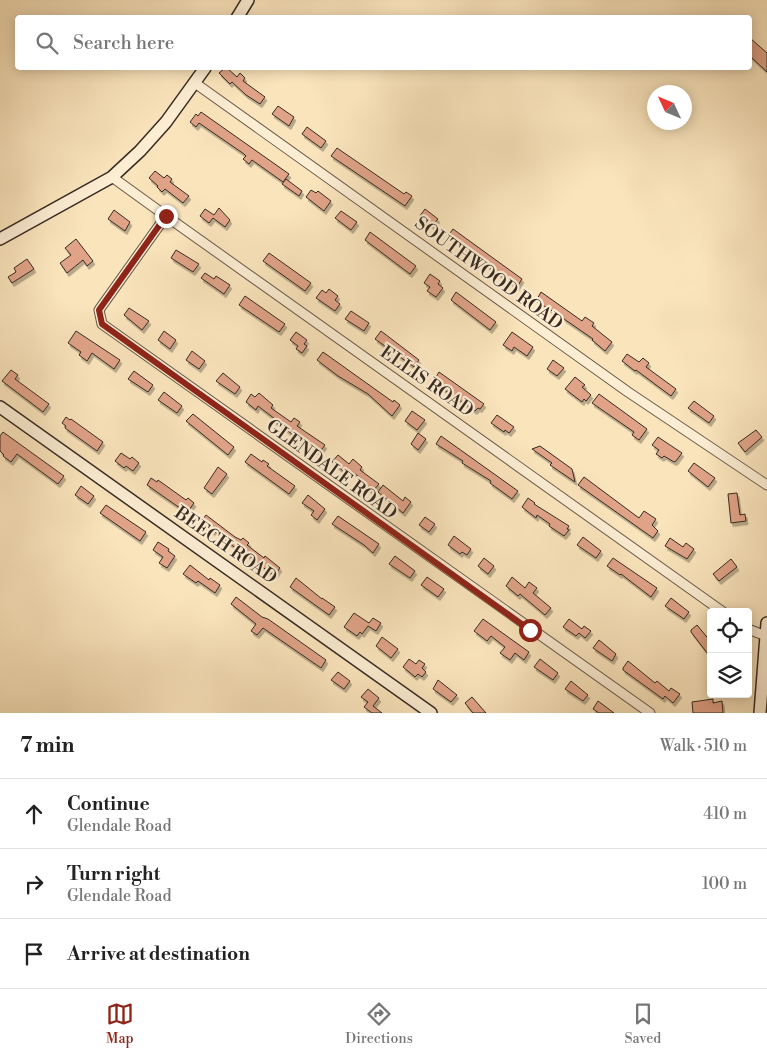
<!DOCTYPE html>
<meta charset="utf-8">
<style>
:root{--surface:#fff;--page:#f2f2f2;--text:#222;--muted:#767676;--line:#e0e0e0;--accent:#8f2418}
body{margin:0;font-family:"Libre Bodoni",serif;background:var(--page);color:var(--text)}
.controls{position:absolute;right:15px;bottom:15px;display:grid;overflow:hidden;border-radius:5px;box-shadow:0 2px 12px #0003}
.controls button{width:45px;height:45px;display:grid;place-items:center;padding:0;border:0;border-bottom:1px solid var(--line);background:var(--surface);color:var(--text);font:25px sans-serif}
.compass{position:absolute;left:647px;top:85px;width:45px;height:45px;border-radius:50%;background:var(--surface);box-shadow:0 2px 12px #0003;rotate:314deg}
.stop{position:absolute;width:15px;height:15px;margin:-11px;border:4px solid #8f2418;border-radius:50%;background:#fff}
.stop.end{background:#8f2418;border-color:#fff;box-shadow:0 1px 5px #0008}
.list{margin:0;padding:0;list-style:none}
h2{display:flex;justify-content:space-between;align-items:center;height:65px;margin:0;padding:0 20px;font-size:21px}
h2 small{font-size:16px;font-weight:400;color:var(--muted)}
.list li{display:grid;grid-template-columns:32px 1fr auto;gap:15px;align-items:center;box-sizing:border-box;height:70px;padding:0 20px;border-top:1px solid var(--line)}
.list b{display:block;font-size:19px;white-space:nowrap}
.list p{margin:0;font-size:16px;white-space:nowrap;color:var(--muted)}
.list em{font-size:16px;font-style:normal;color:var(--muted)}
.icon{flex:none;width:28px;height:28px;fill:none;stroke:currentColor;stroke-width:2;stroke-linecap:round;stroke-linejoin:round}
.map{position:relative;flex:none;width:767px;height:713px;overflow:hidden}
.search{position:absolute;background:var(--surface);box-shadow:0 2px 12px #0003;left:15px;right:15px;top:15px;height:55px;display:flex;align-items:center;gap:12px;box-sizing:border-box;padding:0 18px;border-radius:5px;color:var(--muted);font-size:19px}
.sheet{height:275px;background:var(--surface)}
nav{display:flex;justify-content:space-around;align-items:center;box-sizing:border-box;height:70px;border-top:1px solid var(--line);background:var(--surface);font-size:14px;color:var(--muted)}
nav a{display:grid;justify-items:center;gap:2px}
nav .on{color:var(--accent)}
.map>svg:first-child{display:block}
.building{fill:#e0a388;stroke:#372b22;filter:url(#shadow)}
.lines{fill:none;stroke-linecap:round;stroke-linejoin:round}
.street-casing{stroke:#685948;stroke-width:11}
.secondary-casing{stroke:#372b22;stroke-width:14}
.street{stroke:#fcedd3;stroke-width:9}
.secondary{stroke:#fcedd3;stroke-width:11}
.route{stroke:#8f2418;stroke-width:6}
.labels{text-anchor:middle;stroke-width:4.5;stroke-linejoin:round;paint-order:stroke}
.street-label{font-size:18px;fill:#372b22;stroke:#fcedd3}
</style>
<div class="map">
<svg width="767" height="713" viewBox="0 0 767 713">
<defs>
<filter id="shadow"><feDropShadow dx="2" dy="3.5" stdDeviation="0" flood-color="#0004"/></filter>
</defs>
<rect width="100%" height="100%" fill="#fae4bc"/>
<filter id="stains"><feTurbulence type="fractalNoise" baseFrequency=".004" numOctaves="4"/><feColorMatrix values="0 0 0 0 .2 0 0 0 0 .09 0 0 0 0 .02 0 0 0 .5 -.17"/></filter>
<radialGradient id="worn" r=".72"><stop offset=".6" stop-color="#630" stop-opacity="0"/><stop offset="1" stop-color="#630" stop-opacity=".3"/></radialGradient>
<g class="building">
<polygon points="750,38 767,53 767,72 750,56"/>
<polygon points="225,68 227,68 237,77 240,73 245,78 243,81 265,97 260,104 246,95 232,82 230,84 219,73"/>
<polygon points="278,106 294,117 289,126 272,114"/>
<polygon points="201,112 289,174 283,182 252,160 249,164 243,159 246,156 244,154 199,123 196,127 190,122 196,114 198,116"/>
<polygon points="307,127 326,141 321,148 302,134"/>
<polygon points="337,148 404,194 406,192 412,196 405,206 331,156"/>
<polygon points="155,171 164,178 167,175 172,179 170,182 189,196 183,203 165,189 162,192 157,187 158,186 149,178"/>
<polygon points="286,179 302,191 299,196 282,184"/>
<polygon points="311,190 316,193 318,191 331,201 324,211 306,197"/>
<polygon points="219,208 230,220 225,227 213,218 209,223 200,216 205,209 214,215"/>
<polygon points="425,209 438,219 432,226 419,217"/>
<polygon points="114,210 130,222 125,231 108,219"/>
<polygon points="341,211 357,222 351,230 335,218"/>
<polygon points="453,229 522,279 517,287 447,237"/>
<polygon points="370,232 416,266 410,274 365,240"/>
<polygon points="76,239 93,261 87,266 83,260 67,273 60,263 71,255 65,248"/>
<polygon points="176,250 199,264 193,272 171,258"/>
<polygon points="269,253 311,283 305,291 263,261"/>
<polygon points="27,259 34,269 12,283 8,277 16,272 14,268"/>
<polygon points="205,273 214,279 216,276 230,285 224,294 201,278"/>
<polygon points="430,274 440,281 438,284 443,288 436,297 427,291 430,287 424,283"/>
<polygon points="329,289 338,296 335,300 340,304 335,311 316,298 322,290 326,293"/>
<polygon points="456,292 496,322 490,330 451,300"/>
<polygon points="541,292 582,321 585,317 594,323 592,326 612,342 605,351 592,340 593,339 564,319 564,318 536,301"/>
<polygon points="245,296 285,324 279,332 239,305"/>
<polygon points="129,308 149,321 142,330 124,315"/>
<polygon points="351,311 369,323 364,331 345,319"/>
<polygon points="76,331 120,360 114,369 92,353 87,361 79,355 81,352 68,343"/>
<polygon points="164,331 176,340 170,349 158,340"/>
<polygon points="381,331 419,360 414,367 375,339"/>
<polygon points="296,332 307,340 304,344 307,346 302,353 296,349 298,346 290,340"/>
<polygon points="512,332 533,347 527,356 514,347 512,351 503,345"/>
<polygon points="192,351 205,361 199,369 186,360"/>
<polygon points="323,352 393,402 394,400 400,405 392,416 368,394 338,376 317,360"/>
<polygon points="627,354 639,362 643,358 649,363 646,367 676,389 671,396 636,370 635,371 622,361"/>
<polygon points="553,360 564,368 557,376 547,369"/>
<polygon points="11,370 18,375 15,379 49,404 43,412 2,381"/>
<polygon points="134,371 153,385 148,392 128,379"/>
<polygon points="439,372 484,404 480,409 478,408 475,411 433,382"/>
<polygon points="223,373 240,387 235,394 216,381"/>
<polygon points="575,377 585,385 582,387 591,395 586,401 584,399 582,402 565,389"/>
<polygon points="164,392 182,406 177,413 158,400"/>
<polygon points="259,393 273,405 271,408 291,422 294,418 300,422 297,426 325,445 319,453 303,442 304,440 293,433 292,434 274,421 275,419 258,406 256,410 246,402 251,394 255,397"/>
<polygon points="599,394 647,429 639,440 632,435 634,432 592,403"/>
<polygon points="694,401 714,416 709,423 688,408"/>
<polygon points="412,411 425,420 417,430 405,421"/>
<polygon points="193,414 234,447 228,455 186,421"/>
<polygon points="497,415 514,427 509,433 505,430 504,432 491,423"/>
<polygon points="66,417 70,420 71,419 103,442 97,451 65,428 66,426 62,423"/>
<polygon points="756,430 762,437 745,452 738,443"/>
<polygon points="3,432 64,476 58,484 17,454 11,462 3,456 4,455 0,451 0,436"/>
<polygon points="418,433 426,439 418,450 411,444"/>
<polygon points="441,436 518,491 512,499 490,483 491,481 462,463 463,461 436,444"/>
<polygon points="658,437 682,453 676,461 674,462 664,456 662,458 656,454 659,450 652,445"/>
<polygon points="540,446 572,469 575,482 550,465 552,463 532,449"/>
<polygon points="121,453 130,459 132,457 139,463 133,471 126,466 124,468 115,461"/>
<polygon points="251,454 262,462 263,460 269,464 267,466 295,486 289,494 245,462"/>
<polygon points="338,455 349,464 353,459 362,467 360,470 379,484 372,492 360,483 362,479 351,471 348,475 332,462"/>
<polygon points="694,463 715,478 708,487 688,471"/>
<polygon points="218,467 227,474 212,494 204,488"/>
<polygon points="584,477 639,518 644,511 656,519 652,525 658,531 653,538 578,485"/>
<polygon points="151,478 157,482 158,480 186,500 188,498 194,503 187,513 147,485"/>
<polygon points="383,485 403,501 405,497 411,502 403,513 378,492"/>
<polygon points="81,486 94,496 88,504 75,495"/>
<polygon points="737,493 740,515 745,514 746,521 731,523 728,494"/>
<polygon points="308,495 325,509 317,520 311,515 314,511 302,503"/>
<polygon points="528,498 535,503 534,504 569,526 567,529 569,530 564,536 549,526 550,524 537,515 536,518 522,507"/>
<polygon points="106,505 146,532 140,541 100,513"/>
<polygon points="206,515 235,537 241,540 243,538 249,543 247,545 264,558 265,556 280,568 275,575 272,573 271,574 251,557 238,550 214,531 213,532 200,523"/>
<polygon points="338,516 379,544 373,553 364,545 332,524"/>
<polygon points="425,517 435,524 429,532 419,525"/>
<polygon points="454,536 471,549 467,555 462,552 460,554 448,545"/>
<polygon points="583,537 601,551 596,558 577,545"/>
<polygon points="670,538 683,547 686,543 694,549 687,559 665,546"/>
<polygon points="158,542 169,549 168,551 175,556 167,568 159,563 163,557 153,550"/>
<polygon points="395,556 415,571 410,578 389,564"/>
<polygon points="484,558 494,566 488,574 478,566"/>
<polygon points="613,558 657,588 651,597 621,574 620,575 607,566"/>
<polygon points="731,559 737,567 719,581 713,574"/>
<polygon points="190,565 209,580 210,578 220,585 215,593 198,581 196,583 183,574"/>
<polygon points="427,577 444,589 438,597 421,585"/>
<polygon points="512,577 525,588 529,582 537,588 533,593 551,608 545,615 520,594 518,596 506,586"/>
<polygon points="296,578 322,599 322,598 335,607 329,615 290,587"/>
<polygon points="236,597 262,617 268,619 326,660 321,668 263,628 257,635 251,631 256,624 231,604"/>
<polygon points="671,598 689,612 684,619 665,606"/>
<polygon points="354,613 369,623 373,618 381,623 376,631 368,626 362,634 360,632 357,636 344,627"/>
<polygon points="483,619 529,652 524,660 515,653 510,660 500,653 505,647 491,636 487,641 474,631"/>
<polygon points="569,619 582,629 584,626 591,631 585,638 579,633 576,636 563,627"/>
<polygon points="697,625 711,642 711,658 691,632 691,630"/>
<polygon points="382,637 398,649 391,658 376,646"/>
<polygon points="599,640 616,654 612,661 593,648"/>
<polygon points="409,659 416,664 419,660 425,664 422,668 426,672 422,677 418,674 415,677 403,667"/>
<polygon points="540,659 558,673 553,680 534,667"/>
<polygon points="628,661 655,683 657,681 669,691 671,688 680,694 673,703 665,696 663,699 623,670 623,668"/>
<polygon points="338,672 350,681 344,689 331,680"/>
<polygon points="438,680 457,695 451,702 433,689"/>
<polygon points="571,681 588,695 583,701 565,689"/>
<polygon points="368,689 379,698 373,706 382,713 372,713 364,707 368,702 361,697"/>
<polygon points="472,697 486,713 473,713 465,703"/>
<polygon points="713,699 713,703 722,701 723,713 693,713 692,702"/>
<polygon points="598,701 614,713 599,713 593,709"/>
</g>
<g class="lines">
<defs>
<g id="street">
<polyline points="195,83 628,392 767,485"/>
<polyline points="112,177 166,216 723,612"/>
<polyline points="166,216 99,310 102,324 650,713"/>
<polyline points="748,629 766,636"/>
</g>
<g id="secondary">
<polyline points="237,18 248,0"/>
<polyline points="0,239 112,177 140,151 166,122 205,68"/>
<polyline points="0,407 431,713"/>
<polyline points="760,713 767,623"/>
</g>
</defs>
<use href="#street" class="street-casing"/>
<use href="#secondary" class="secondary-casing"/>
<use href="#street" class="street"/>
<use href="#secondary" class="secondary"/>
</g>
<g class="lines">
<polyline class="route" points="166,216 99,310 102,324 530,630"/>
</g>
<g class="labels">
<g class="street-label">
<text transform="translate(489 273) rotate(36)" y="6">SOUTHWOOD ROAD</text>
<text transform="translate(427 381) rotate(35)" y="6">ELLIS ROAD</text>
<text transform="translate(332 469) rotate(36)" y="6">GLENDALE ROAD</text>
<text transform="translate(226 545) rotate(35)" y="6">BEECH ROAD</text>
</g>
</g>
<rect width="100%" height="100%" filter="url(#stains)"/>
<rect width="100%" height="100%" fill="url(#worn)"/>
</svg>
<div class="controls">
<button><svg class="icon" aria-label="locate" viewBox="0 0 24 24"><circle cx="12" cy="12" r="6"/><path d="M12 2v4M12 18v4M2 12h4M18 12h4"/></svg></button>
<button><svg class="icon" aria-label="layers" viewBox="0 0 24 24"><path d="M12 4l9 5-9 5-9-5zM3 14l9 5 9-5"/></svg></button>
</div>
<svg class="compass" viewBox="-18 -18 36 36"><path d="M0-13l5 13h-10z" fill="#e53935"/><path d="M0 13l5-13h-10z" fill="#767676"/></svg>
<div class="stop" style="left:530px;top:630px"></div>
<div class="stop end" style="left:166px;top:216px"></div>
<div class="search"><svg class="icon" aria-label="search" viewBox="0 0 24 24"><circle cx="10" cy="10" r="6"/><path d="M15 15l6 6"/></svg>Search here</div>
</div>
<section class="sheet">
<h2>7 min<small>Walk · 510 m</small></h2>
<ul class="list">
<li><svg class="icon" aria-label="ahead" viewBox="0 0 24 24"><path d="M12 20V5M6 11l6-6 6 6"/></svg><div><b>Continue</b><p>Glendale Road</p></div><em>410 m</em></li>
<li><svg class="icon" aria-label="right" viewBox="0 0 24 24"><path d="M7 20v-9h11M14 6l5 5-5 5"/></svg><div><b>Turn right</b><p>Glendale Road</p></div><em>100 m</em></li>
<li><svg class="icon" aria-label="arrive" viewBox="0 0 24 24"><path d="M6 21V4h12l-3 4 3 4H6"/></svg><div><b>Arrive at destination</b></div></li>
</ul>
</section>
<nav>
<a class="on"><svg class="icon" aria-label="map" viewBox="0 0 24 24"><path d="M3 6l6-2 6 2 6-2v14l-6 2-6-2-6 2zM9 4v14M15 6v14"/></svg>Map</a>
<a><svg class="icon" aria-label="directions" viewBox="0 0 24 24"><path d="M12 3l9 9-9 9-9-9zM9 14v-3h6M13 9l2 2-2 2"/></svg>Directions</a>
<a><svg class="icon" aria-label="saved" viewBox="0 0 24 24"><path d="M7 4h10v16l-5-4-5 4z"/></svg>Saved</a>
</nav>
